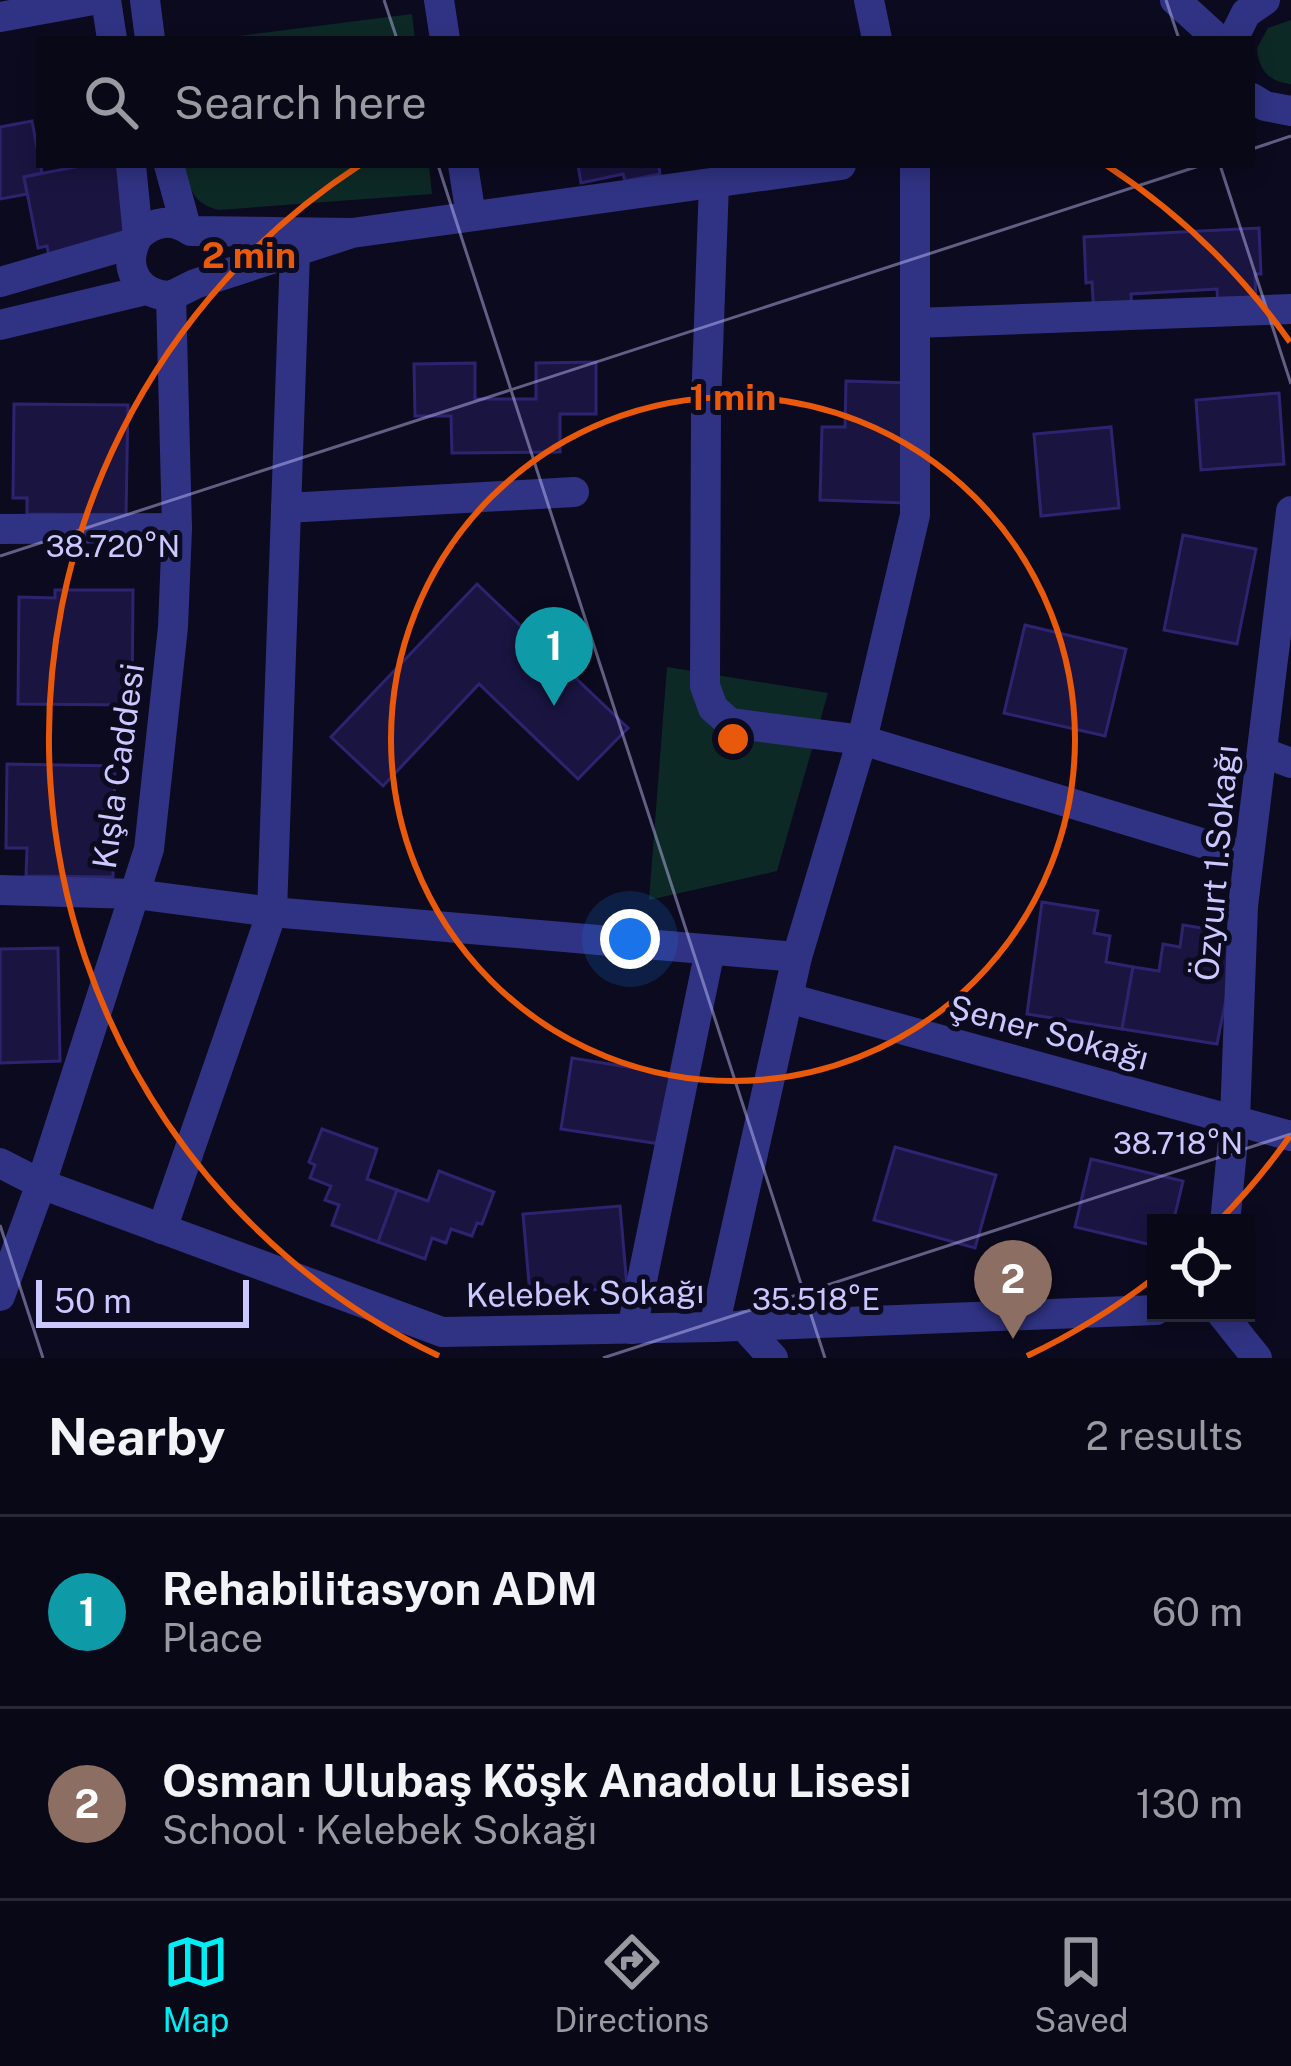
<!DOCTYPE html>
<meta charset="utf-8">
<style>
:root{--surface:#090817;--page:#121120;--text:#f1f3f6;--muted:#999aa1;--line:#292936;--accent:#00edf3}
body{margin:0;font-family:"Public Sans",sans-serif;background:var(--page);color:var(--text)}
.controls{position:absolute;right:36px;bottom:36px;display:grid;overflow:hidden;border-radius:0px;box-shadow:0 6px 18px #0003}
.controls button{width:108px;height:108px;display:grid;place-items:center;padding:0;border:0;border-bottom:3px solid var(--line);background:var(--surface);color:var(--text);font:60px sans-serif}
.scale{position:absolute;left:36px;bottom:30px;width:213px;box-sizing:border-box;padding-left:12px;border:6px solid #cac8ff;border-top:0;font-size:33px;line-height:42px;white-space:nowrap;color:#cac8ff;-webkit-text-stroke:9px #0c0a1f;paint-order:stroke}
.you{position:absolute;left:630px;top:939px;width:42px;height:42px;margin:-30px;border:9px solid #fff;border-radius:50%;background:#1a73e8;box-shadow:0 0 0 18px #1a73e833}
.badge{display:grid;place-items:center;width:78px;height:78px;border-radius:50%;background:var(--accent);color:#fff;font-size:39px;font-weight:700}
.pin{position:absolute;translate:-50% -99px;filter:drop-shadow(0 3px 6px #0008)}
.pin::after{content:'';position:absolute;top:63px;width:42px;height:36px;background:inherit;clip-path:polygon(0 0,100% 0,50% 100%)}
.list{margin:0;padding:0;list-style:none}
h2{display:flex;justify-content:space-between;align-items:center;height:156px;margin:0;padding:0 48px;font-size:51px}
h2 small{font-size:39px;font-weight:400;color:var(--muted)}
.list li{display:grid;grid-template-columns:78px 1fr auto;gap:36px;align-items:center;box-sizing:border-box;height:192px;padding:0 48px;border-top:3px solid var(--line)}
.list b{display:block;font-size:45px;white-space:nowrap}
.list p{margin:0;font-size:39px;white-space:nowrap;color:var(--muted)}
.list em{font-size:39px;font-style:normal;color:var(--muted)}
.icon{flex:none;width:66px;height:66px;fill:none;stroke:currentColor;stroke-width:2;stroke-linecap:round;stroke-linejoin:round}
.map{position:relative;flex:none;width:1291px;height:1358px;overflow:hidden}
.search{position:absolute;background:var(--surface);box-shadow:0 6px 18px #0003;left:36px;right:36px;top:36px;height:132px;display:flex;align-items:center;gap:30px;box-sizing:border-box;padding:0 42px;border-radius:0px;color:var(--muted);font-size:45px}
.sheet{height:540px;background:var(--surface)}
nav{display:flex;justify-content:space-around;align-items:center;box-sizing:border-box;height:168px;border-top:3px solid var(--line);background:var(--surface);font-size:33px;color:var(--muted)}
nav a{display:grid;justify-items:center;gap:6px}
nav .on{color:var(--accent)}
.map>svg:first-child{display:block}
.green{fill:#0d2926}
.building{fill:#1a1441;stroke:#2d2470;stroke-width:3}
.lines{fill:none;stroke-linecap:round;stroke-linejoin:round}
.minor{stroke:#303383;stroke-width:30}
.tertiary{stroke:#303383;stroke-width:30}
.ticks{fill:none;stroke:#cac8ff;stroke-width:3;stroke-opacity:0.45}
.ring{fill:none;stroke:#e8590c;stroke-width:6}
.labels{text-anchor:middle;stroke-width:10;stroke-linejoin:round;paint-order:stroke}
.street-label{font-size:33px;fill:#cac8ff;stroke:#0c0a1f}
.ticks-label{font-size:30px;text-anchor:middle;fill:#cac8ff;stroke:#0c0a1f;stroke-width:10;stroke-linejoin:round;paint-order:stroke}
.centre{fill:#e8590c;stroke:#0c0a1f;stroke-width:6}
.ring-label{font-size:36px;text-anchor:middle;font-weight:bold;fill:#e8590c;stroke:#0c0a1f;stroke-width:10;stroke-linejoin:round;paint-order:stroke}
</style>
<div class="map">
<svg width="1291" height="1358" viewBox="0 0 1291 1358">
<rect width="100%" height="100%" fill="#0c0a1f"/>
<g class="green">
<polygon points="412,14 415,39 215,39"/>
<path d="M1291 20V84H1290C1269 82 1258 69 1257 48L1268 28Z"/>
<path d="M184 165H429L432 194 219 210C193 204 190 189 184 165Z"/>
<polygon points="667,667 828,693 777,871 649,900"/>
</g>
<g class="building">
<polygon points="32,121 42,173 24,177 27,194 0,199 0,127"/>
<polygon points="85,165 120,165 132,229 50,263 47,246 38,248 24,177"/>
<polygon points="578,165 669,165 659,167 660,174 625,181 623,174 581,183"/>
<polygon points="1259,228 1261,274 1255,274 1256,306 1218,309 1217,289 1131,294 1132,313 1094,315 1092,282 1086,283 1084,237"/>
<polygon points="596,362 596,414 560,414 560,452 452,453 451,416 415,416 414,364 475,363 475,399 536,399 536,363"/>
<polygon points="846,381 911,383 907,503 820,500 822,427 845,427"/>
<polygon points="1279,393 1284,464 1201,470 1196,400"/>
<polygon points="14,404 128,405 126,515 27,514 27,498 13,498"/>
<polygon points="1111,427 1119,508 1041,516 1034,434"/>
<polygon points="1183,535 1256,549 1237,644 1164,630"/>
<polygon points="477,584 628,728 578,779 479,684 383,786 331,737"/>
<polygon points="55,590 133,590 132,705 18,704 19,597 55,598"/>
<polygon points="1025,625 1126,649 1105,736 1004,713"/>
<polygon points="7,764 115,766 113,877 26,876 27,848 6,848"/>
<polygon points="1042,902 1098,911 1094,933 1110,936 1106,962 1133,967 1122,1029 1027,1014"/>
<polygon points="1183,925 1239,934 1217,1044 1122,1029 1133,967 1159,971 1163,944 1180,947"/>
<polygon points="58,948 60,1061 0,1063 0,949"/>
<polygon points="572,1058 671,1074 660,1144 561,1129"/>
<polygon points="322,1129 377,1149 367,1179 397,1190 378,1242 332,1225 339,1205 325,1200 331,1186 310,1178 315,1165 309,1162"/>
<polygon points="895,1147 996,1175 975,1248 874,1220"/>
<polygon points="1091,1159 1183,1181 1173,1223 1156,1223 1156,1246 1075,1227"/>
<polygon points="439,1171 494,1192 482,1224 477,1223 472,1236 451,1229 446,1243 432,1238 425,1259 378,1242 397,1190 428,1201"/>
<polygon points="620,1206 627,1287 530,1295 523,1214"/>
</g>
<g class="lines">
<g class="minor">
<polyline points="106,0 112,39"/>
<polyline points="145,0 150,39"/>
<polyline points="439,0 445,39"/>
<polyline points="869,0 877,39"/>
<polyline points="1175,0 1218,39"/>
<polyline points="0,17 93,0"/>
<polyline points="131,165 138,236"/>
<polyline points="169,165 186,227"/>
<polyline points="463,165 471,216"/>
<polyline points="714,183 706,405 705,686 713,708 730,723 862,740 1248,857"/>
<polyline points="915,323 1291,309"/>
<polyline points="286,508 574,492"/>
<polyline points="0,529 177,528"/>
<polyline points="1262,752 1291,763"/>
<polyline points="0,890 135,894 272,912 797,957"/>
<polyline points="788,998 1291,1136"/>
<polyline points="0,1163 41,1184 442,1332 714,1327 1156,1310"/>
<polyline points="1225,1223 1235,1119 1243,906 1291,511"/>
<polyline points="162,1229 272,912 295,252"/>
<polyline points="0,1296 41,1184 149,849 173,627 177,528 171,296"/>
<polyline points="1221,1313 1257,1358"/>
<polyline points="743,1325 773,1358"/>
<polyline points="714,1327 797,957 862,740 915,515 915,165"/>
<polyline points="632,1329 710,950"/>
</g>
<g class="tertiary">
<polyline points="1233,39 1246,13 1265,0"/>
<polyline points="1252,98 1265,106 1291,111"/>
<path d="M352 233 195 284 171 296C137 295 121 267 138 236 154 221 172 218 191 231L352 233 841 165"/>
<polyline points="0,282 134,243"/>
<polyline points="0,325 146,290"/>
</g>
</g>
<path class="ticks" d="M384 0 397 39M1166 0 1179 39M1252 149 1291 136M438 165 825 1358M1220 165 1291 384M0 556 1202 165M0 1225 43 1358M603 1358 1291 1134"/>
<g class="ring">
<circle cx="733" cy="739" r="342"/>
<path d="M1290 1136A684 684 0 0 1 1217 1223M1154 1278A684 684 0 0 1 1027 1356M439 1356A684 684 0 0 1 360 165M1106 165A684 684 0 0 1 1290 342"/>
</g>
<g class="labels">
<g class="street-label">
<text transform="translate(118 766) rotate(-82)" y="12">Kışla Caddesi</text>
<text transform="translate(1216 863) rotate(-85)" y="12">Özyurt 1.Sokağı</text>
<text transform="translate(1049 1032) rotate(15)" y="12">Şener Sokağı</text>
<text transform="translate(585 1293) rotate(-1)" y="12">Kelebek Sokağı</text>
</g>
</g>
<g class="ticks-label">
<text x="113" y="557">38.720°N</text>
<text x="1178" y="1154">38.718°N</text>
<text x="816" y="1310">35.518°E</text>
</g>
<circle cx="733" cy="739" r="18" class="centre"/>
<g class="ring-label">
<text x="249" y="268">2 min</text>
<text x="733" y="410">1 min</text>
</g>
</svg>
<div class="controls">
<button><svg class="icon" aria-label="locate" viewBox="0 0 24 24"><circle cx="12" cy="12" r="6"/><path d="M12 2v4M12 18v4M2 12h4M18 12h4"/></svg></button>
</div>
<div class="scale">50 m</div>
<div class="you"></div>
<div class="pin badge" style="left:554px;top:706px;background:#0f9aa8">1</div>
<div class="pin badge" style="left:1013px;top:1339px;background:#8d6e63">2</div>
<div class="search"><svg class="icon" aria-label="search" viewBox="0 0 24 24"><circle cx="10" cy="10" r="6"/><path d="M15 15l6 6"/></svg>Search here</div>
</div>
<section class="sheet">
<h2>Nearby<small>2 results</small></h2>
<ul class="list">
<li><span class="badge" style="background:#0f9aa8">1</span><div><b>Rehabilitasyon ADM</b><p>Place</p></div><em>60 m</em></li>
<li><span class="badge" style="background:#8d6e63">2</span><div><b>Osman Ulubaş Köşk Anadolu Lisesi</b><p>School · Kelebek Sokağı</p></div><em>130 m</em></li>
</ul>
</section>
<nav>
<a class="on"><svg class="icon" aria-label="map" viewBox="0 0 24 24"><path d="M3 6l6-2 6 2 6-2v14l-6 2-6-2-6 2zM9 4v14M15 6v14"/></svg>Map</a>
<a><svg class="icon" aria-label="directions" viewBox="0 0 24 24"><path d="M12 3l9 9-9 9-9-9zM9 14v-3h6M13 9l2 2-2 2"/></svg>Directions</a>
<a><svg class="icon" aria-label="saved" viewBox="0 0 24 24"><path d="M7 4h10v16l-5-4-5 4z"/></svg>Saved</a>
</nav>
